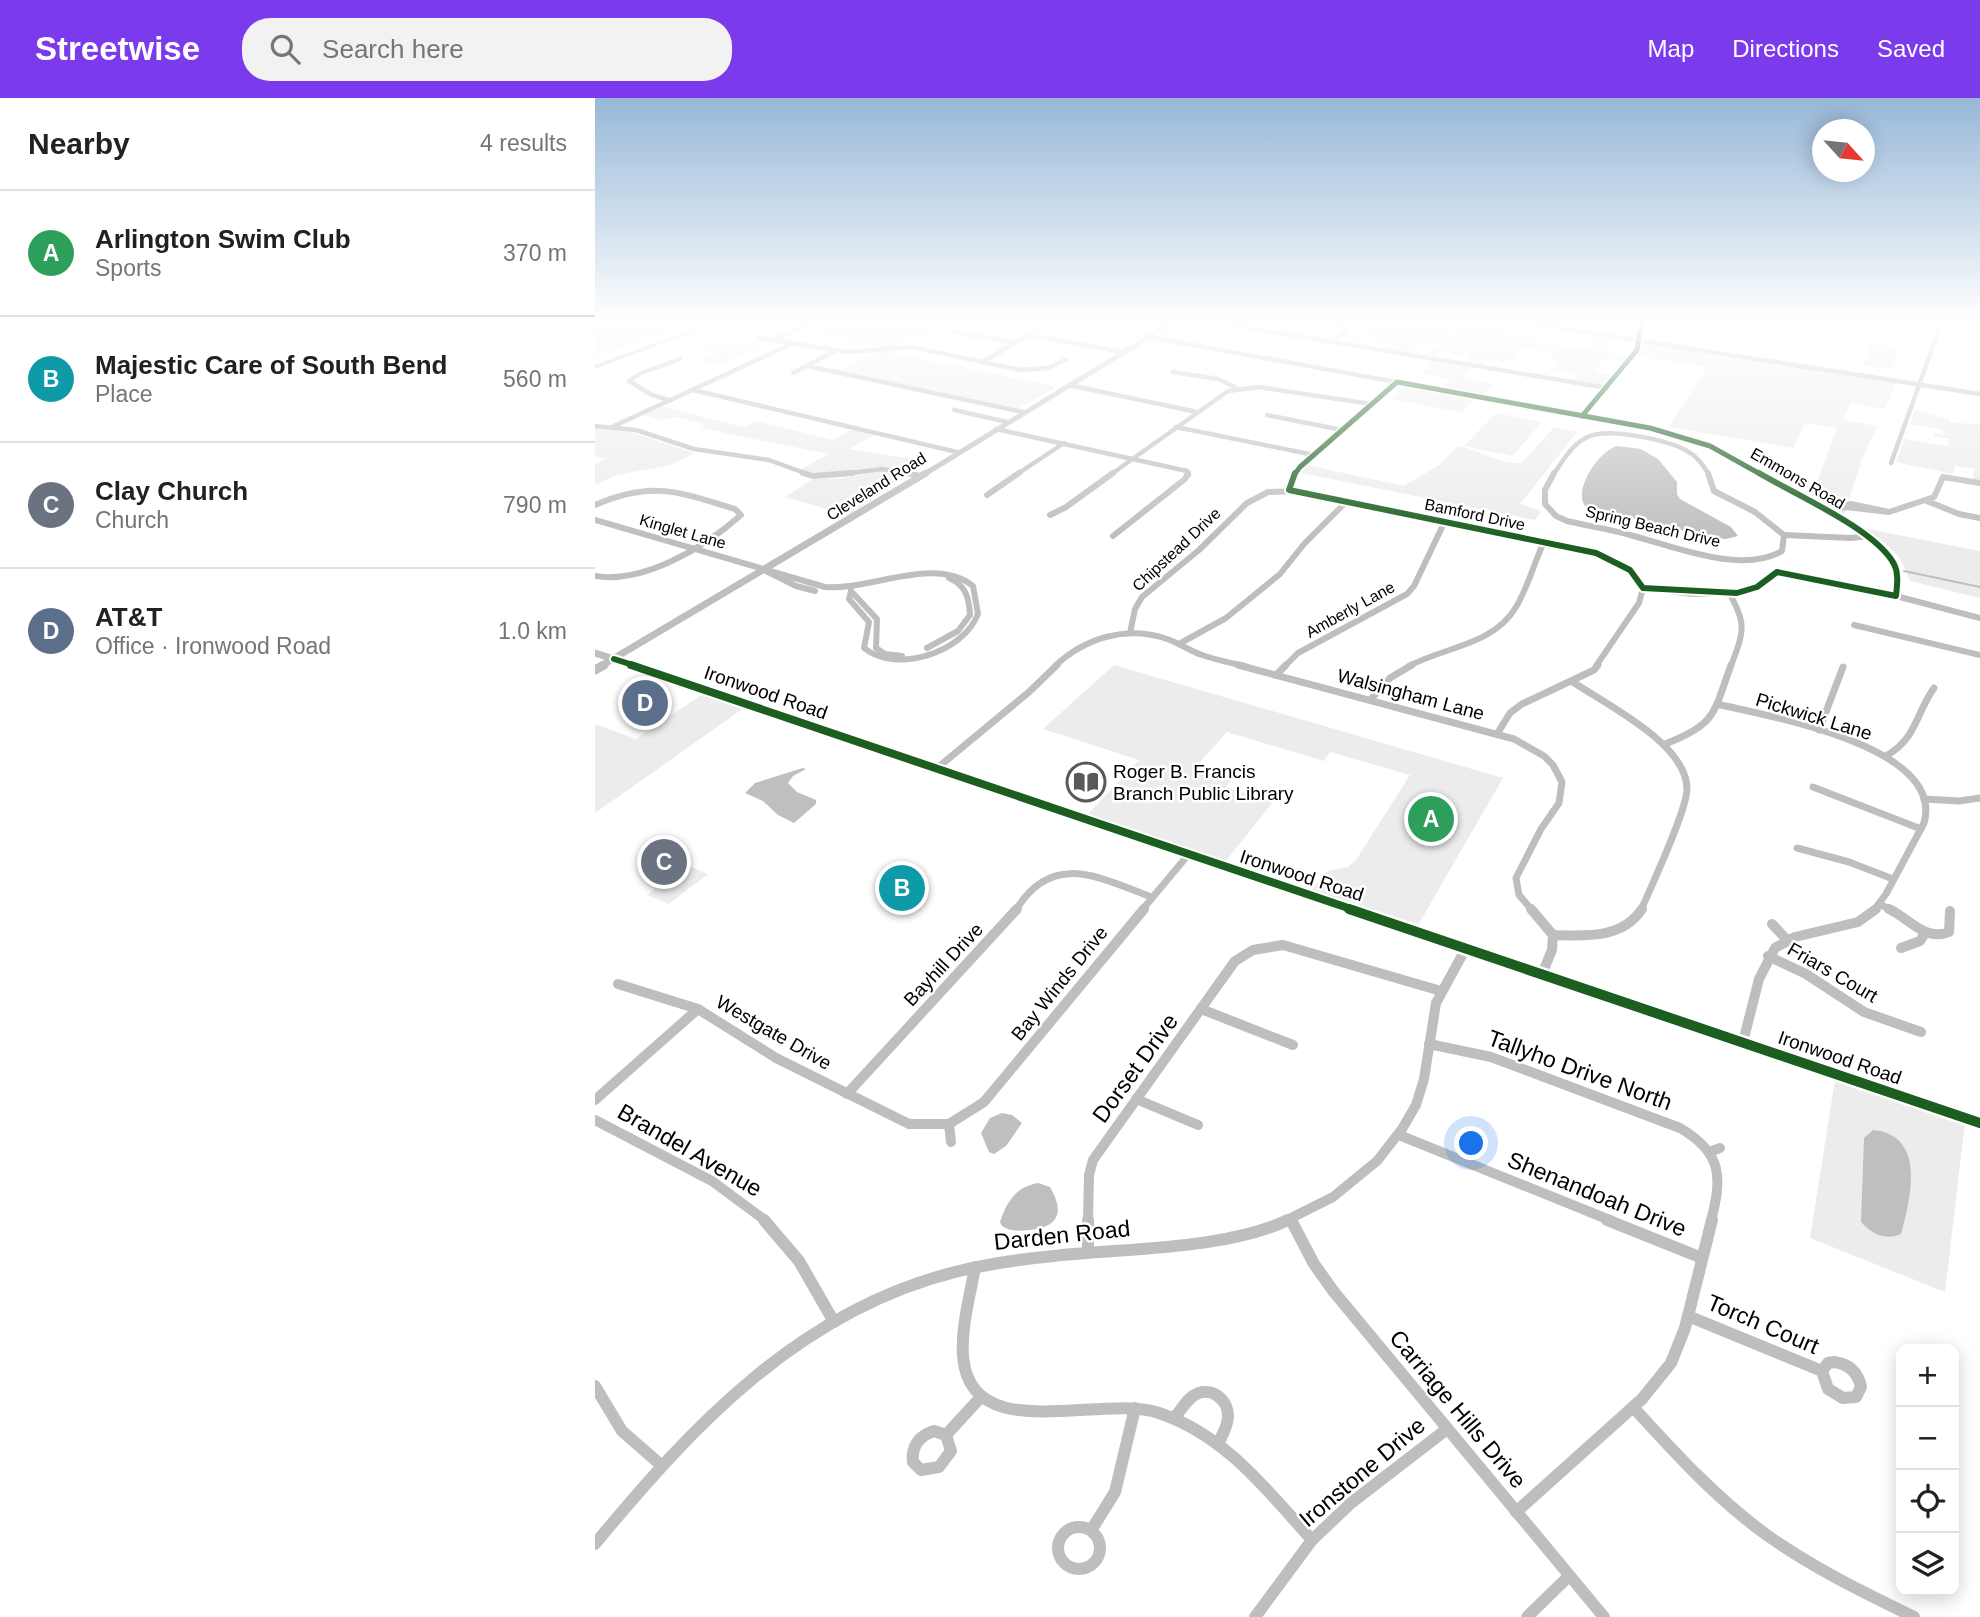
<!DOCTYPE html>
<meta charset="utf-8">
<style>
:root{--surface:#fff;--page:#f2f2f2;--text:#202124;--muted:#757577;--line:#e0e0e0;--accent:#7c3aed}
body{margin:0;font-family:Arial,sans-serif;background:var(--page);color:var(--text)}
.controls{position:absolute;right:21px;bottom:21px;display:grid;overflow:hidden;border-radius:14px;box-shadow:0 4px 18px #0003}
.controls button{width:63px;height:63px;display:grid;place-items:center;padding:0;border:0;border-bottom:2px solid var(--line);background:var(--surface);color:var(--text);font:35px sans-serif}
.compass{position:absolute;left:1217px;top:21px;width:63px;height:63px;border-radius:50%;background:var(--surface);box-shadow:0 4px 18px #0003;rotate:117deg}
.you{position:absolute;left:877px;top:1046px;width:24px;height:24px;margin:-18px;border:5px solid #fff;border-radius:50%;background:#1a73e8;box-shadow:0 0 0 10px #1a73e833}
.badge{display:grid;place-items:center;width:46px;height:46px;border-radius:50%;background:var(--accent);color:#fff;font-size:23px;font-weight:700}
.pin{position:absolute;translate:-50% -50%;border:4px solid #fff;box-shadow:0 2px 7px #0006}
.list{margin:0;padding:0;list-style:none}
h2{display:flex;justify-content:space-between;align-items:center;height:91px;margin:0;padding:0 28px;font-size:30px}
h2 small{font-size:23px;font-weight:400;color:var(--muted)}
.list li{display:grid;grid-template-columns:46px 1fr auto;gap:21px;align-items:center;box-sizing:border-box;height:126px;padding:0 28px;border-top:2px solid var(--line)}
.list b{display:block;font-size:26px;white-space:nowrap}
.list p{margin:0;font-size:23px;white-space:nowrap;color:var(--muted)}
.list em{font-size:23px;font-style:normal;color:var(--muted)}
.icon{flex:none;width:38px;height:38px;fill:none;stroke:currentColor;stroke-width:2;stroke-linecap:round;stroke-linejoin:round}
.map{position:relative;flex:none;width:1385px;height:1519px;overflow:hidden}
header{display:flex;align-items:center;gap:42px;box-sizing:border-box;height:98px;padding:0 35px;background:var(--accent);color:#fff}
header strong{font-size:33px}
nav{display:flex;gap:38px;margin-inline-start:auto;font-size:24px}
.search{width:490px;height:63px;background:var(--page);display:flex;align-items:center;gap:18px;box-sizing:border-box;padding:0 24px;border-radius:28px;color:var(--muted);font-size:26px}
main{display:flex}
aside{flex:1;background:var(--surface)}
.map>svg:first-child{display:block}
.green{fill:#ececec}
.water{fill:#bfbfbf}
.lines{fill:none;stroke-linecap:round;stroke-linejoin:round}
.stream{stroke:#bfbfbf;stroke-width:2}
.minor-far4{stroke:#bebebe;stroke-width:4.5}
.minor-far3{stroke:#bebebe;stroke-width:6}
.minor-far2{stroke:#bebebe;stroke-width:7}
.minor-far1{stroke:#bebebe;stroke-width:10}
.minor{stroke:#bebebe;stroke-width:12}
.major-far2{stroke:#bebebe;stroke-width:5}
.major-far1{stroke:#bebebe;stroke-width:7}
.major{stroke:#bebebe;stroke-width:9}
.highway{fill:#bebebe;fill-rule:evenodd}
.cycleway-far3-casing{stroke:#fff;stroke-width:8}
.cycleway-far2-casing{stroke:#fff;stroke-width:10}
.cycleway-far1-casing{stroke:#fff;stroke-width:12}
.cycleway-casing{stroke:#fff;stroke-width:15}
.cycleway-far3{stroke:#1b5e20;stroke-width:5}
.cycleway-far2{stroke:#1b5e20;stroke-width:6}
.cycleway-far1{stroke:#1b5e20;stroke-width:8}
.cycleway{stroke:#1b5e20;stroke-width:10}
.labels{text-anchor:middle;stroke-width:5;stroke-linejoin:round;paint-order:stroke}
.far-street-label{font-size:16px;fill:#000;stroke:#fff}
.street-label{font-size:19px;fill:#000;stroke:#fff}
.poi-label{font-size:19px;fill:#000;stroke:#fff;text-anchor:start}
.near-street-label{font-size:23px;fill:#000;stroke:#fff}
</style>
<header>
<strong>Streetwise</strong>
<div class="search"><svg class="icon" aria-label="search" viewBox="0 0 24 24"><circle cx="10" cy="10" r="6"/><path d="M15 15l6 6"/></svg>Search here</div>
<nav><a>Map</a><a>Directions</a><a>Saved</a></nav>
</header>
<main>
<aside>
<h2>Nearby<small>4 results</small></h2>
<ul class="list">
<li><span class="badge" style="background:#2e9e5b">A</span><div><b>Arlington Swim Club</b><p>Sports</p></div><em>370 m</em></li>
<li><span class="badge" style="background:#0f9aa8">B</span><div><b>Majestic Care of South Bend</b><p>Place</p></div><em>560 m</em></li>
<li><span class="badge" style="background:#6b7280">C</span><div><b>Clay Church</b><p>Church</p></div><em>790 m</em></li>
<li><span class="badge" style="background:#5c6f8a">D</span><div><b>AT&amp;T</b><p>Office · Ironwood Road</p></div><em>1.0 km</em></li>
</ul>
</aside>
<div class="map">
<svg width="1385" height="1519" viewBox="0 0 1385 1519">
<rect width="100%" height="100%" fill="#fff"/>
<g class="green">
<polygon points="0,226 89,226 0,258"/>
<path d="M245 226H290L316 231 328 226H341L330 232 345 235C325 244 317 235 296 245L303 247 290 249 222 236Z"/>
<polygon points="852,226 846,232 857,235 867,227 944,240 940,244 991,252 1004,238 1019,240 1010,254 1034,258 1030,263 1010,260 999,274 1019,278 1008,287 978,283 983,277 957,271 962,264 954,262 959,254 928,249 914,264 895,261 888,268 869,265 876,258 849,253 839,260 827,258 845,247 830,244 814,256 788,252 797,242 747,239 752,235 768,238 774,232 745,227"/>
<polygon points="125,243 143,247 158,243 168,245 124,268 108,262 119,257 120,254 106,250"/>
<polygon points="1049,245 1302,284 1290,311 1256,305 1248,322 1282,328 1266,364 1248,419 1216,401 1242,330 1210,325 1198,350 1073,329 1112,269 1043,258"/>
<polygon points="1285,245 1300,249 1292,249 1304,252 1297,271 1267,267 1276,247 1289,249 1282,247"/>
<polygon points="287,253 462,289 422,311 242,272"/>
<polygon points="840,263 878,269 868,280 898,285 887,297 847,290 856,281 827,275"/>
<polygon points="811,288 879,301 866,314 796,301"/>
<polygon points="67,308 148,329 161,323 238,342 257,331 279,337 254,351 336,364 321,373 281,369 254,374 222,376 205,372 233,356 106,330 110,326 81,319 67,322 46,316"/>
<polygon points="1320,312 1354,321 1355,325 1385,326 1385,383 1378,382 1379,371 1360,368 1358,376 1301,364 1309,341 1353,348 1354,341 1338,338 1339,335 1351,337 1345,331 1315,326"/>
<polygon points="901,315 947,324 917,358 869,348"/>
<path d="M959 329 982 334 925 406 944 412 946 414 940 422 706 375 712 367 809 388 844 367 863 348C884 352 906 367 927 365Z"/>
<polygon points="0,330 35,334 100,355 76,367 21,377 0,387 0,366 10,361 0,358"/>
<polygon points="286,373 311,379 253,417 190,399 218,381 248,380"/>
<path d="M1267 430 1385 453V500L1315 483C1306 456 1291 443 1267 430Z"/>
<polygon points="519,567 908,680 822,829 716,793 732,773 753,769 761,762 815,677 735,654 729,663 632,634 604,665 641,676 631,689 678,704 630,764 492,717 544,662 448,631"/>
<polygon points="108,596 149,610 0,715 0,626 41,641"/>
<polygon points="90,766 113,776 74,806 52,797"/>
<polygon points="1240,982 1370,1025 1350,1194 1215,1140"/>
</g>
<g class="water">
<path d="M1022 348 1046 351 1063 361 1082 384V396L1085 401 1136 429 1143 438 1131 441 1118 440 990 408C978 391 1004 353 1022 348Z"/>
<polygon points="208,670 211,671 198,678 193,685 202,694 221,702 221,706 199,725 183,717 168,703 150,695 160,685"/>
<polygon points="407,1015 417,1017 427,1025 411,1048 399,1056 394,1054 386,1035 395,1020"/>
<path d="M1278 1032C1331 1037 1316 1099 1306 1136 1291 1143 1277 1136 1266 1124L1269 1040Z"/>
<path d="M443 1085 455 1089C469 1113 465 1129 435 1132 425 1133 416 1134 407 1128L405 1124C412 1103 421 1089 443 1085Z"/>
</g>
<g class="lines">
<polyline class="stream" points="1309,473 1385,489"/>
<g class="minor-far4">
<polyline points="630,226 1013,290"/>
<polyline points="938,226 1385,296"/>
<polyline points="357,233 421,245"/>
<polyline points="684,236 698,226"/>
<polyline points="435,237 528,254"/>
<path d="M554 239 1049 329C1099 340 1126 352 1170 377"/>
<polyline points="163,240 253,254 317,249 425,272 453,270 470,262"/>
<polyline points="180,241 214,226"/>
<polyline points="737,244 754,231 738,226"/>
<polyline points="390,263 449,226"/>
<polyline points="212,268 428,314"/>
<polyline points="578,274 623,281 642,290"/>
<polyline points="198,275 240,253"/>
<polyline points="474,287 602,314"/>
<polyline points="98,292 362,354"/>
<polyline points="74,302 57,297 34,283 46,275 85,261"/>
<polyline points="359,312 412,324"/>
<polyline points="672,317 747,332"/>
<polyline points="987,318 1042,252 1045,227"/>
<polyline points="0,328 41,332 99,351 174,362 215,377"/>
<polyline points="19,328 199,245"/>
<polyline points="581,329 719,357"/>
<polyline points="401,331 592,373 594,377"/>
<polyline points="1296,365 1346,226"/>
<polyline points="241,377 287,371 321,377"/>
<polyline points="421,377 469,345"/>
<polyline points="515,377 633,293 664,289 776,306"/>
<polyline points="699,377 705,369 802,284"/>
<path d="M958 377C968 363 978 344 995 338 1015 330 1074 342 1092 353 1102 358 1109 368 1114 377"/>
</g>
<g class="minor-far3">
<polyline points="208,375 218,378 257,375"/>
<polyline points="311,375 325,378"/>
<path d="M959 375 950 392V406L961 418 972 423C993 428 1014 431 1035 437 1078 448 1146 477 1187 453L1189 437 1160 414 1119 393 1113 375"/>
<path d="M1167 375C1200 394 1284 433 1299 466 1304 477 1302 487 1301 498"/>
<polyline points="694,392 700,375"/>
<polyline points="392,397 424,375"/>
<polyline points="1332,403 1364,416 1385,420"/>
<path d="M0 407C57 382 84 394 140 411L146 417C110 449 49 486 0 478"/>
<polyline points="1226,410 1256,406 1294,414 1251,409 1232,413"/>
<polyline points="1294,414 1339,399 1348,379 1385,385"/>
<polyline points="455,417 471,409 518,375"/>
<path d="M0 422 230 489C275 493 339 457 378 488L383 516C368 555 301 576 269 550L274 524 254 501 256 493"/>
<polyline points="1189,437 1256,440 1274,438"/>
<polyline points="518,438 590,381 593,375"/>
<polyline points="171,473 201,488 220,493"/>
<polyline points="1048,490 1098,496 1137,495 1155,491 1187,474 1301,498 1385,520"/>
<polyline points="256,493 282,521 281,550 290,556 307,558"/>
<path d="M1134 495C1153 527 1148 535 1136 568"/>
<polyline points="1259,527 1385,557"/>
<polyline points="535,535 540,511 547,499 604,452 652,405 673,394 706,393 1001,455 1035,472 1048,490"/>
<polyline points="584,546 631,520 685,476 709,446 751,404"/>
<path d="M332 550 363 533 375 517C374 500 371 487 354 480"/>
<polyline points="19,561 41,568"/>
<path d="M460 568C490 540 531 527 572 541 584 545 595 553 607 557 621 562 636 565 650 568"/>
<polyline points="690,568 703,555 812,496 819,488 850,423"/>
<path d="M814 568C849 549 899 547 921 509 933 489 939 465 949 444"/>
<polyline points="1001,568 1044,505 1048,490"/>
</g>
<g class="minor-far2">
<polyline points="36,567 759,812"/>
<polyline points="643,567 919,641 949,658 958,667 967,684 964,705 946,731 921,780 924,797 937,812"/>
<polyline points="681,577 691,567"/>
<path d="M978 584C1012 607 1092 646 1092 691 1092 712 1056 789 1046 812"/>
<polyline points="776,601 795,580 817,567"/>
<path d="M1122 606C1172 618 1351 648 1329 725L1291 796 1279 812"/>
<polyline points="1224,632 1248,569"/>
<polyline points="902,636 915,615 927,606 999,572 1003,567"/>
<path d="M1070 646C1122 626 1118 616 1136 567"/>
<path d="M1291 658C1322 640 1320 617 1339 590"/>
<polyline points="341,671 434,594 462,567"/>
<polyline points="1218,689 1326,731"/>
<polyline points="1329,701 1364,703 1385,700"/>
<polyline points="1202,750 1254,764 1298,781"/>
<polyline points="1284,806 1297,812"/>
<path d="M421 812C457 752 505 780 557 799"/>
<polyline points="547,812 593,757"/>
</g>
<g class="minor-far1">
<polyline points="754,811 1385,1025"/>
<polyline points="936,811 958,837 957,852 947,876"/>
<path d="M1294 811C1314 820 1330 844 1354 834L1355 813"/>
<polyline points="1177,826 1192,842"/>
<path d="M958 837C991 838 1027 841 1047 811"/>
<polyline points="1306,850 1325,843 1330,835"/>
<polyline points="1173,858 1211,876 1269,914 1326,934"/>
<polyline points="23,886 103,911 181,960 314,1026 354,1026 389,1004 549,811"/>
<polyline points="606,911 698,947"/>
<polyline points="1148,944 1164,881 1180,850 1200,839 1263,824 1281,811"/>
<path d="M834 946 896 959 1085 1030C1128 1055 1127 1080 1116 1123"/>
<polyline points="252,996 422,811"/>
<polyline points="541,1001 603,1027"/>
<polyline points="0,1002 103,911"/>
<polyline points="0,1022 117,1083 171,1123"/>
<polyline points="354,1026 356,1044"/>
<polyline points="804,1037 1017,1123"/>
<polyline points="1114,1054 1125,1050"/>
<polyline points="493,1123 494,1077 498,1062 640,863 658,852 688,847 846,893"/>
<polyline points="690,1123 738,1099 782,1063 807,1031 821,1007 829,981 841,905 871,850"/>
</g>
<g class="minor">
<polyline points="169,1122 204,1163 239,1224"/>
<polyline points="696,1122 719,1166 739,1194 1009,1519"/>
<polyline points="1012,1122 1107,1160"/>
<polyline points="493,1154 493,1122"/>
<path d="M380 1169C375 1198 366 1229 368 1258 375 1350 507 1295 564 1315 630 1337 672 1392 717 1442"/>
<polyline points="1093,1218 1227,1273"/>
<path d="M1239 1264C1254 1266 1263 1274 1266 1289L1261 1299 1248 1300 1233 1291 1227 1273 1233 1265Z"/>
<polyline points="0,1288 27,1333 66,1367"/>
<path d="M1038 1309C1079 1354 1120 1399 1169 1435 1216 1469 1268 1494 1319 1519"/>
<path d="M580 1319C586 1312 591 1303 598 1298 614 1287 633 1300 633 1318 633 1327 628 1336 624 1344"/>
<path d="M339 1333 351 1337 356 1353 344 1369 326 1372 318 1364C316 1348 324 1338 339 1333Z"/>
<polyline points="351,1337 385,1300"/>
<polyline points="921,1414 1047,1301 1076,1265 1090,1230 1117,1122"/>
<circle cx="484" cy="1450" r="21"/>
<polyline points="497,1431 520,1394 540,1310"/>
<path d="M0 1446C98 1327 205 1213 360 1174 393 1166 426 1161 459 1158 530 1150 629 1152 693 1122"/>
<polyline points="660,1519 717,1442 756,1405 852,1331"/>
<polyline points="932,1519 974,1478"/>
</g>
<polyline class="major-far2" points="328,377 575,226"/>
<g class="major-far1">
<polyline points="0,555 19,561"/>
<polyline points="6,568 331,375"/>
</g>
<polyline class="major" points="0,572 9,567"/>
<polygon class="highway" points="111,226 119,226 0,271 0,267"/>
<defs>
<g id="cycleway-far3">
<polyline points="987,318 1042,252 1046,226"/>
<polyline points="699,377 705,369 802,284 1055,330 1115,348 1167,377"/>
</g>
<g id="cycleway-far2">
<path d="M700 375 694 392 1001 455 1035 472 1048 490 1142 495 1162 489 1182 474 1301 498C1302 487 1304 476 1299 466 1280 431 1199 396 1164 375"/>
<polyline points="19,561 41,568"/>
</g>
<polyline id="cycleway-far1" points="36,567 759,812"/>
<polyline id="cycleway" points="754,811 1385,1025"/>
</defs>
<use href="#cycleway-far3" class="cycleway-far3-casing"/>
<use href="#cycleway-far2" class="cycleway-far2-casing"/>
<use href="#cycleway-far1" class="cycleway-far1-casing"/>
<use href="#cycleway" class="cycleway-casing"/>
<use href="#cycleway-far3" class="cycleway-far3"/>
<use href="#cycleway-far2" class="cycleway-far2"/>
<use href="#cycleway-far1" class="cycleway-far1"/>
<use href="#cycleway" class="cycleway"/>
</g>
<linearGradient id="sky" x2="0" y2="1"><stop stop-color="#97b8d8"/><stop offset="0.51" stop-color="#fff"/><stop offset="1" stop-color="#fff" stop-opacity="0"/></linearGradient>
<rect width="1385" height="439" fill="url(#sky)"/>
<defs>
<symbol id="library-ring" viewBox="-11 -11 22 22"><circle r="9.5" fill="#fff" stroke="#595959" stroke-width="1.5"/><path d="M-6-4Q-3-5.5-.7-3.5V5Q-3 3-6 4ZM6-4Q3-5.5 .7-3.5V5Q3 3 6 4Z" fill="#595959"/></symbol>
</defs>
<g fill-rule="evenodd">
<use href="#library-ring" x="469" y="662" width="44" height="44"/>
</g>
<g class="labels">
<g class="far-street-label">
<text transform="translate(1203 380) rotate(30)" y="6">Emmons Road</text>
<text transform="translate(281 388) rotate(-32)" y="6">Cleveland Road</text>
<text transform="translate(880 416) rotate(12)" y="6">Bamford Drive</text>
<text transform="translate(1058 428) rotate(13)" y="6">Spring Beach Drive</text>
<text transform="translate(88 433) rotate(16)" y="6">Kinglet Lane</text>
<text transform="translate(581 451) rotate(-43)" y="6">Chipstead Drive</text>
<text transform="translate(755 511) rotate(-29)" y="6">Amberly Lane</text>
</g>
<g class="street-label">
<text transform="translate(171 594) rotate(19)" y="7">Ironwood Road</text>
<text transform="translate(816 596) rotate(15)" y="7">Walsingham Lane</text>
<text transform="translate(1219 618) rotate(17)" y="7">Pickwick Lane</text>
<text transform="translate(707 777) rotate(18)" y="7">Ironwood Road</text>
<text transform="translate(348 866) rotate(-47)" y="7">Bayhill Drive</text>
<text transform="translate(1238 874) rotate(30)" y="7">Friars Court</text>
<text transform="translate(464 885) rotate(-51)" y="7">Bay Winds Drive</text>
<text transform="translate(179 934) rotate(30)" y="7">Westgate Drive</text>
<text transform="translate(1245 959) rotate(19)" y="7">Ironwood Road</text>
</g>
<g class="poi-label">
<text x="518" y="680">Roger B. Francis<tspan x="518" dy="22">Branch Public Library</tspan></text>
</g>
<g class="near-street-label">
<text transform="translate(540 970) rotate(-54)" y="8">Dorset Drive</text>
<text transform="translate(985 972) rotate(20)" y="8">Tallyho Drive North</text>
<text transform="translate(95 1052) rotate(30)" y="8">Brandel Avenue</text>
<text transform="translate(1002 1096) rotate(22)" y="8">Shenandoah Drive</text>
<text transform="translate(467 1137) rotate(-6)" y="8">Darden Road</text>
<text transform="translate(1168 1226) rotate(23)" y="8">Torch Court</text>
<text transform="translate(863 1311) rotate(50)" y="8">Carriage Hills Drive</text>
<text transform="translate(767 1374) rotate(-40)" y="8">Ironstone Drive</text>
</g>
</g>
</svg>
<div class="controls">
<button>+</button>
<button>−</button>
<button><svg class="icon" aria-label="locate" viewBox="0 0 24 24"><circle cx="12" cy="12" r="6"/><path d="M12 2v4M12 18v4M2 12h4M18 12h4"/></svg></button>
<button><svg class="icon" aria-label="layers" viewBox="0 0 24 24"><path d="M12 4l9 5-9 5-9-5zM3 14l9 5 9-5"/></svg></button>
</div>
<svg class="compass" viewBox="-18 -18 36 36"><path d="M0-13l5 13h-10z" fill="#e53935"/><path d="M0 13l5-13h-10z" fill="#757577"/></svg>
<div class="you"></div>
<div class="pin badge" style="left:836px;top:721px;background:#2e9e5b">A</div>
<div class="pin badge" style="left:307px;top:790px;background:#0f9aa8">B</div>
<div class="pin badge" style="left:69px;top:764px;background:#6b7280">C</div>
<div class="pin badge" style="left:50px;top:605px;background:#5c6f8a">D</div>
</div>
</main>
